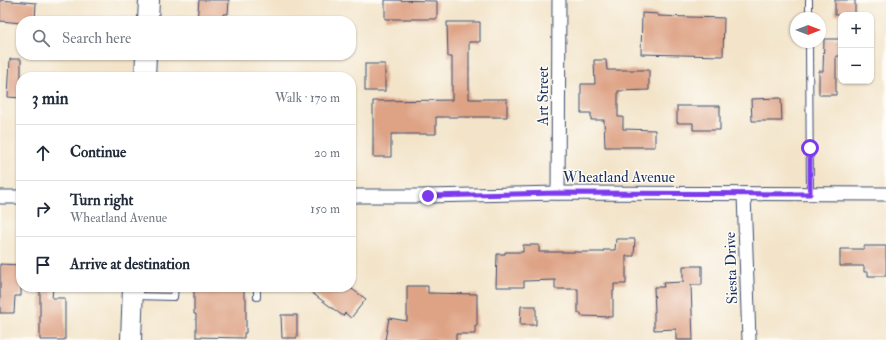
<!DOCTYPE html>
<meta charset="utf-8">
<style>
:root{--surface:#fff;--page:#f2f2f3;--text:#1f2937;--muted:#747a83;--line:#e0e1e3}
body{margin:0;font-family:"IM FELL Double Pica",serif;background:var(--page);color:var(--text)}
.controls{position:absolute;right:12px;top:12px;display:grid;overflow:hidden;border-radius:8px;box-shadow:0 1px 3px #0004}
.controls button{width:36px;height:36px;display:grid;place-items:center;padding:0;border:0;border-bottom:1px solid var(--line);background:var(--surface);color:var(--text);font:20px sans-serif}
.compass{position:absolute;left:790px;top:12px;width:36px;height:36px;border-radius:50%;background:var(--surface);box-shadow:0 1px 3px #0004;rotate:90deg}
.stop{position:absolute;width:12px;height:12px;margin:-9px;border:3px solid #7c3aed;border-radius:50%;background:#fff}
.stop.end{background:#7c3aed;border-color:#fff;box-shadow:0 1px 4px #0008}
.list{margin:0;padding:0;list-style:none}
h2{display:flex;justify-content:space-between;align-items:center;height:52px;margin:0;padding:0 16px;font-size:17px}
h2 small{font-size:13px;font-weight:400;color:var(--muted)}
.list li{display:grid;grid-template-columns:26px 1fr auto;gap:12px;align-items:center;box-sizing:border-box;height:56px;padding:0 16px;border-top:1px solid var(--line)}
.list b{display:block;font-size:15px;white-space:nowrap}
.list p{margin:0;font-size:13px;white-space:nowrap;color:var(--muted)}
.list em{font-size:13px;font-style:normal;color:var(--muted)}
.icon{flex:none;width:22px;height:22px;fill:none;stroke:currentColor;stroke-width:2;stroke-linecap:round;stroke-linejoin:round}
.map{position:relative;flex:none;width:886px;height:340px;overflow:hidden}
.search{position:absolute;background:var(--surface);box-shadow:0 1px 3px #0004;left:16px;top:16px;width:340px;height:44px;display:flex;align-items:center;gap:10px;box-sizing:border-box;padding:0 14px;border-radius:16px;color:var(--muted);font-size:15px}
.panel{position:absolute;background:var(--surface);box-shadow:0 1px 3px #0004;left:16px;top:72px;width:340px;height:220px;border-radius:16px}
.map>svg:first-child{display:block}
.building{fill:#dea385}
.lines{fill:none;stroke-linecap:round;stroke-linejoin:round}
.service-casing{stroke:#3b4a6e;stroke-width:8}
.minor-casing{stroke:#3b4a6e;stroke-width:15}
.primary-casing{stroke:#3b4a6e;stroke-width:22}
.service{stroke:#fff;stroke-width:6}
.minor{stroke:#fff;stroke-width:13}
.primary{stroke:#fff;stroke-width:20}
.route{stroke:#7c3aed;stroke-width:5}
.labels{text-anchor:middle;stroke-width:3;stroke-linejoin:round;paint-order:stroke}
.street-label{font-size:15px;fill:#1b2f5e;stroke:#fdfcf7}
</style>
<div class="map">
<svg width="886" height="340" viewBox="0 0 886 340">
<rect width="100%" height="100%" fill="#fdfcf7"/>
<filter id="ink" filterUnits="userSpaceOnUse"><feTurbulence type="fractalNoise" baseFrequency=".025" numOctaves="2"/><feDisplacementMap in="SourceGraphic" scale="8" xChannelSelector="R" yChannelSelector="G"/><feConvolveMatrix kernelMatrix="1 2 1 2 8 2 1 2 1" color-interpolation-filters="sRGB"/></filter>
<filter id="wash" filterUnits="userSpaceOnUse"><feTurbulence type="fractalNoise" baseFrequency=".012" numOctaves="4" result="noise"/><feDisplacementMap in="SourceGraphic" scale="16" xChannelSelector="R" yChannelSelector="G"/><feGaussianBlur stdDeviation="0.9" result="paint"/><feColorMatrix in="noise" values="0 0 0 0 0 0 0 0 0 0 0 0 0 0 0 0 0 1.4 0 .05"/><feComposite in="paint" operator="in"/></filter>
<g filter="url(#wash)">
<rect width="100%" height="100%" fill="#f3e4c9"/>
<g id="blocks">
<g class="building">
<polygon points="0,0 36,3 35,21 21,21 21,23 0,21"/>
<polygon points="199,0 229,0 228,14 223,14 223,21 197,21"/>
<polygon points="385,0 437,1 437,19 385,19"/>
<rect x="835" y="0" width="20" height="15"/>
<polygon points="642,13 658,14 658,16 724,18 723,56 641,54"/>
<polygon points="447,22 480,22 480,42 469,42 469,99 507,99 507,117 436,117 436,134 391,134 391,157 373,157 373,101 452,100 452,57 448,57"/>
<polygon points="824,39 841,39 841,56 836,56 836,95 819,95 819,71 823,71"/>
<polygon points="10,59 21,59 21,98 8,97"/>
<polygon points="594,60 606,60 607,70 649,70 649,90 618,91 618,117 623,117 623,129 655,130 655,147 605,147 604,120 591,120 591,113 581,113 581,84 595,84"/>
<rect x="365" y="64" width="20" height="27"/>
<polygon points="781,98 782,121 752,121 751,99"/>
<polygon points="677,106 720,106 720,130 693,130 693,123 677,123"/>
<polygon points="616,239 635,239 634,256 626,256 626,284 614,284 614,291 613,291 613,317 581,316 581,313 578,313 578,289 555,289 555,280 524,281 524,287 496,287 497,254 505,254 505,252 523,252 523,245 539,245 539,252 603,252 603,250 615,250"/>
<polygon points="864,246 886,246 886,276 868,276 868,272 864,272 864,266 840,266 840,249 864,249"/>
<polygon points="0,264 21,265 21,296 15,296 14,313 0,313"/>
<polygon points="683,266 702,266 702,285 691,285 693,340 676,340 676,329 654,330 654,312 655,312 654,287 664,287 663,283 683,282"/>
<polygon points="407,286 428,286 428,293 477,294 477,326 475,326 475,334 456,334 456,340 385,340 389,318 407,321"/>
<polygon points="40,287 53,287 52,298 65,298 65,340 40,340"/>
<polygon points="194,287 244,287 244,298 246,298 246,333 244,333 244,338 196,337 196,314 194,314"/>
<polygon points="304,287 349,287 366,299 351,318 345,313 343,316"/>
<polygon points="521,306 536,306 536,325 520,325"/>
<polygon points="281,315 297,315 297,338 282,338"/>
</g>
</g>
</g>
<g filter="url(#ink)">
<use href="#blocks" fill-opacity="0" stroke="#3b4a6e" stroke-width="1"/>
<g class="lines">
<defs>
<g id="service">
<polyline points="809,0 809,18"/>
<polyline points="809,42 810,194"/>
<polyline points="257,287 257,297"/>
<polyline points="135,296 174,297 175,287"/>
</g>
<g id="minor">
<polyline points="558,193 559,0"/>
<polyline points="744,194 749,340"/>
<polyline points="351,196 428,196 558,193 886,194"/>
<polyline points="0,197 21,197"/>
</g>
<g id="primary">
<polyline points="148,21 149,0"/>
<polyline points="145,77 146,55"/>
<polyline points="131,340 133,287"/>
</g>
</defs>
<use href="#service" class="service-casing"/>
<use href="#minor" class="minor-casing"/>
<use href="#primary" class="primary-casing"/>
<use href="#service" class="service"/>
<use href="#minor" class="minor"/>
<use href="#primary" class="primary"/>
</g>
</g>
<g class="lines" filter="url(#ink)">
<polyline class="route" points="428,196 558,193 810,194 810,148"/>
</g>
<g class="labels">
<g class="street-label">
<text transform="translate(543 96) rotate(-90)" y="5">Art Street</text>
<text x="619" y="182">Wheatland Avenue</text>
<text transform="translate(731 268) rotate(-92)" y="5">Siesta Drive</text>
</g>
</g>
</svg>
<div class="controls">
<button>+</button>
<button>−</button>
</div>
<svg class="compass" viewBox="-18 -18 36 36"><path d="M0-13l5 13h-10z" fill="#e53935"/><path d="M0 13l5-13h-10z" fill="#747a83"/></svg>
<div class="stop" style="left:810px;top:148px"></div>
<div class="stop end" style="left:428px;top:196px"></div>
<div class="search"><svg class="icon" aria-label="search" viewBox="0 0 24 24"><circle cx="10" cy="10" r="6"/><path d="M15 15l6 6"/></svg>Search here</div>
<section class="panel">
<h2>3 min<small>Walk · 170 m</small></h2>
<ul class="list">
<li><svg class="icon" aria-label="ahead" viewBox="0 0 24 24"><path d="M12 20V5M6 11l6-6 6 6"/></svg><div><b>Continue</b></div><em>20 m</em></li>
<li><svg class="icon" aria-label="right" viewBox="0 0 24 24"><path d="M7 20v-9h11M14 6l5 5-5 5"/></svg><div><b>Turn right</b><p>Wheatland Avenue</p></div><em>150 m</em></li>
<li><svg class="icon" aria-label="arrive" viewBox="0 0 24 24"><path d="M6 21V4h12l-3 4 3 4H6"/></svg><div><b>Arrive at destination</b></div></li>
</ul>
</section>
</div>
